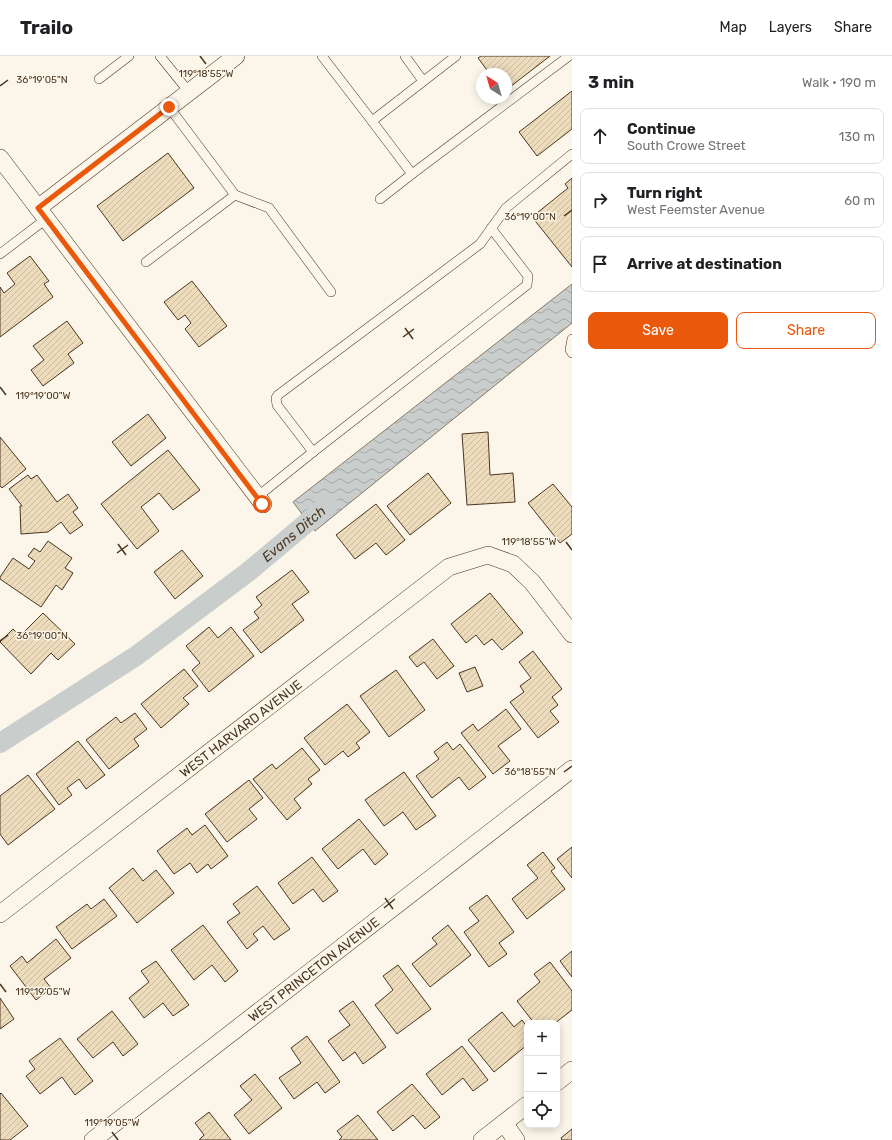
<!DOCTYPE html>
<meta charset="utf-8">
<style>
:root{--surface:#fff;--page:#f2f2f2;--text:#202124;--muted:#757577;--line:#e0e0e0;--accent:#ea580c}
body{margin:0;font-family:Rubik,sans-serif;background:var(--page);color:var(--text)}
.controls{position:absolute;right:12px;bottom:12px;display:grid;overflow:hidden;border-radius:8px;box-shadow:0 2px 10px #0003}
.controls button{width:36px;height:36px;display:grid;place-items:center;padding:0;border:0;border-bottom:1px solid var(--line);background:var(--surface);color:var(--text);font:20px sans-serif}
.compass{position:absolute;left:476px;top:12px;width:36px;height:36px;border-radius:50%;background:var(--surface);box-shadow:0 2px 10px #0003;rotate:323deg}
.stop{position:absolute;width:12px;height:12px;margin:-9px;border:3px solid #ea580c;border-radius:50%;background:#fff}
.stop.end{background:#ea580c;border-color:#fff;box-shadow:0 1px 4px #0008}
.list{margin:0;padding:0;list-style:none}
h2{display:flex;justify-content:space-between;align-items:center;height:52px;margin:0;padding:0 16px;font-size:17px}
h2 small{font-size:13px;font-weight:400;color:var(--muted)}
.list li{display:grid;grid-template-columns:26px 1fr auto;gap:12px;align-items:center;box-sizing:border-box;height:56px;margin:0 8px 8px;padding:0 8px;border:1px solid var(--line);border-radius:8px}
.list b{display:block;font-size:15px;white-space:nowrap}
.list p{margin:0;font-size:13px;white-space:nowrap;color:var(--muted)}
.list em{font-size:13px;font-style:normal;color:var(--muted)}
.actions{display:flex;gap:8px;padding:12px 16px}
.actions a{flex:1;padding:9px 0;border:1px solid var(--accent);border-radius:8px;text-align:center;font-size:14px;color:var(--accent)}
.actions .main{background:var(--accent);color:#fff}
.icon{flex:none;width:22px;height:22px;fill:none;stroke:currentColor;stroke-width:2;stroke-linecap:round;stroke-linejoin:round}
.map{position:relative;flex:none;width:572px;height:1084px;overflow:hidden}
header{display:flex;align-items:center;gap:24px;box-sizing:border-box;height:56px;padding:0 20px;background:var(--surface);border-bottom:1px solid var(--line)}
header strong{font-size:19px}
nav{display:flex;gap:22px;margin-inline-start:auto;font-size:14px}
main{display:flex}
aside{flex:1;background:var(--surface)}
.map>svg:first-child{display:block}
.water{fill:url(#water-waves);stroke:#887966}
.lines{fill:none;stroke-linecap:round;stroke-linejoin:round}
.canal{stroke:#c9cecd;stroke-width:20}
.building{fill:url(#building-hatch);stroke:#4a3520}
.service-casing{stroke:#4a3520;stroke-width:10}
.minor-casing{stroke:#4a3520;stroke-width:18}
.service{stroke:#fbf6e9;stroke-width:9}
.minor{stroke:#fbf6e9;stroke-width:17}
.route{stroke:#ea580c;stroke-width:5}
.ticks{fill:none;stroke:#4a3520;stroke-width:1.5}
.labels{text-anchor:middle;stroke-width:3;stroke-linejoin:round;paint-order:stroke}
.street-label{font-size:13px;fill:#4a3520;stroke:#fbf6e9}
.water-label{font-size:14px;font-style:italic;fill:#4a3520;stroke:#fbf6e9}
.ticks-label{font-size:10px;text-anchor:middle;fill:#4a3520;stroke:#fbf6e9;stroke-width:3;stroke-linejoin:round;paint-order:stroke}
</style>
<header>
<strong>Trailo</strong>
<nav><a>Map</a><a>Layers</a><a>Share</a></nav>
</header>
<main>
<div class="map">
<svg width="572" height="1084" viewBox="0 0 572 1084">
<defs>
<pattern id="water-waves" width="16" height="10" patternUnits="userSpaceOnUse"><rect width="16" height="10" fill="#c9cecd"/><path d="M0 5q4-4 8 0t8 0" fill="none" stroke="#a5a8a6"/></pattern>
<pattern id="building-hatch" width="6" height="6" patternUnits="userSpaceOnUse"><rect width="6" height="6" fill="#ecdcbc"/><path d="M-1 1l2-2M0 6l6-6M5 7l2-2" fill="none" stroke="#ccbda1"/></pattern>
</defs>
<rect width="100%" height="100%" fill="#fbf6e9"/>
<polygon class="water" points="572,228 572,267 315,475 293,446"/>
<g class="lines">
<path class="canal" id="s1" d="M0 687 136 600 248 516 328 449"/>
</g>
<g class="building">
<polygon points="481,0 550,0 506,34 506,18 490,18 478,2"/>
<polygon points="572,35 572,73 537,100 519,76"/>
<polygon points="168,97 194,132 123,185 97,150"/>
<polygon points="572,122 572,211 532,161 568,132 565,128"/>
<polygon points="30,200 49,225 44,228 53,241 0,281 0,231 4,237 15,228 7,217"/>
<polygon points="192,225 227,270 199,291 185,273 191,267 185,259 178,264 164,246"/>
<polygon points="67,265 83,287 68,298 74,307 43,330 31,314 44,304 33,290"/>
<polygon points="148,358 166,382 131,410 112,386"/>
<polygon points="488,376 490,419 513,417 515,446 467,449 462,378"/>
<polygon points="0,381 26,413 2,432 0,430"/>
<polygon points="168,394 200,434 173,454 159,437 141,451 159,475 137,493 101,448"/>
<polygon points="428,417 451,447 410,479 387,450"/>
<polygon points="28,419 31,423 37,419 57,446 68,438 78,452 73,456 83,469 70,478 61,466 48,476 21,478 20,450 22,450 9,433"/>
<polygon points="553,428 572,451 572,478 560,487 528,447"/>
<polygon points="376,448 405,484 386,499 376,487 355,503 336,479"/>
<polygon points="48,485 72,502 65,512 73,517 62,534 56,529 41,551 0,523 0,521 13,502 29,513 35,505 28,500 34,492 40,496"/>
<polygon points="182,494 203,520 175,543 154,516"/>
<polygon points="292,514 309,536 292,548 304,564 261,597 243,574 259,562 254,556 262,549 256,541"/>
<polygon points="490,537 523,577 502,594 492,583 484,589 476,579 466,587 451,568"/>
<polygon points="43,557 75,588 58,604 51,597 31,618 0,586 13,573 20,580"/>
<polygon points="209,571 218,582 231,571 254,600 209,636 192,614 200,607 186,590"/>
<polygon points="433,583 454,610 437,623 424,606 417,611 409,601"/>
<polygon points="533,595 562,633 552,641 558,649 550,655 559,666 538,682 510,646 524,636 520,630 531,622 519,606"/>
<polygon points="475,611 483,630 467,636 459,617"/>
<polygon points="184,613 198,630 183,642 189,648 161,672 141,648"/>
<polygon points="396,614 425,654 389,681 360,640"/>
<polygon points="347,648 370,676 356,687 360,692 348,701 343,695 325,709 304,682"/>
<polygon points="506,653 521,673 498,690 510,705 493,718 461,677 473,668 478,675"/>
<polygon points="135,657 147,673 134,683 139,690 109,713 86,684 116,661 121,667"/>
<polygon points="78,685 105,719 86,733 79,723 67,732 72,739 59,749 36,718"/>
<polygon points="447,686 453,694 460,688 486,721 469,734 459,721 432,742 416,720 439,703 434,696"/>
<polygon points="302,692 320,714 308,723 312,728 294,743 301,752 287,764 253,723 272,708 276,713"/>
<polygon points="404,716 436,760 416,774 403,756 384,770 365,744"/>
<polygon points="28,719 55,753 8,789 0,778 0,740"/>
<polygon points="249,724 263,742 249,753 257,763 227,786 205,758"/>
<polygon points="359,763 388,798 375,809 363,793 338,813 322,793"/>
<polygon points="205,769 228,800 211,813 208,808 197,817 190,807 174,818 157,795 187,772 192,779"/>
<polygon points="572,791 572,822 557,803"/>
<polygon points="543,796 555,812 551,815 565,833 527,863 512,843 538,822 527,809"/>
<polygon points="312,801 338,835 323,846 313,833 293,848 278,827"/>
<polygon points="133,812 143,825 156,814 174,837 137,867 109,832"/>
<polygon points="257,830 290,873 274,884 263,870 253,878 258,884 247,893 227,866 240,857 233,848"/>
<polygon points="487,839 514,876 499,887 507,898 489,911 464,876 479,865 469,852"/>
<polygon points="104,843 117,860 72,893 56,871 87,848 91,853"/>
<polygon points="203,869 238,915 225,926 212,909 194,924 171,894"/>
<polygon points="448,869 471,899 430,931 412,908 437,888 432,882"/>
<polygon points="56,883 71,902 44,923 51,932 36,944 10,910 22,900 27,907"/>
<polygon points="572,895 572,921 560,905"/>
<polygon points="156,905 189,949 173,960 163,947 144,962 129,942 149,926 141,915"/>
<polygon points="550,906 572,935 572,954 555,967 534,967 517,945 540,926 534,918"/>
<polygon points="398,909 431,953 397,978 375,949 393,934 383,920"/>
<polygon points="0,942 14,963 0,973"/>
<polygon points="353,945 386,991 363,1008 355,996 343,1005 328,985 350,969 339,955"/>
<polygon points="112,955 138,988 123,1000 113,986 93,1002 77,983"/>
<polygon points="502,956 514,971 522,964 527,971 527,989 494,1016 468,984"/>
<polygon points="307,980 340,1026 325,1037 317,1026 294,1043 279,1022 301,1007 291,992"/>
<polygon points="60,982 93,1025 75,1039 62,1021 40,1038 26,1020 35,1013 29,1005"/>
<polygon points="462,990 488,1024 473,1035 463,1022 442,1039 426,1018"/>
<polygon points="255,1018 282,1052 249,1078 234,1059 252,1044 240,1030"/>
<polygon points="412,1028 440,1061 425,1073 413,1059 393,1075 377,1056"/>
<polygon points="1,1037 28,1070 10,1084 0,1084 0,1038"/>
<polygon points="209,1056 231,1084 199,1084 204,1079 195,1067"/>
<polygon points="358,1059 378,1084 339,1084 342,1081 337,1075"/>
<polygon points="572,1073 572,1084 562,1084 561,1082"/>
</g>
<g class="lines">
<defs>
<g id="service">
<polyline points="160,0 189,36"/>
<polyline points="322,0 372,65 456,0"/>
<polyline points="405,0 423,25"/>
<polyline points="99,23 129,0"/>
<polyline points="169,51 235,139 269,152 331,236"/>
<polyline points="372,65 412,118 569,0"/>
<polyline points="380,143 412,118"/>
<polyline points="491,172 528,220 527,229 313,396 277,349 276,342 278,339 480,188 506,152 572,98"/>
<polyline points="0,198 46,163"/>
<polyline points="146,206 235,139"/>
<polyline points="572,283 570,294 572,297"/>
<polyline points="257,441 313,396"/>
</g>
<g id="minor">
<polyline points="0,102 263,448"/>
<polyline points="38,152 236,0"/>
<path id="s2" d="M0 858 449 511 488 499 513 508 532 526 572 578"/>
<polyline points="557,1026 572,1014"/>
<polyline points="504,1067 516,1084"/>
<path id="s3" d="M93 1084 572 713"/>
<polyline points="482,1084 527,1049"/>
</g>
</defs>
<use href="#service" class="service-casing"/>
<use href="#minor" class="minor-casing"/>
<use href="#service" class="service"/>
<use href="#minor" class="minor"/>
</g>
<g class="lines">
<polyline class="route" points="169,51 38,152 262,448"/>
</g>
<path class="ticks" d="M200 0 206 8M0 30 8 24M564 160 572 154M405 272 413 283M403 281 414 273M0 331 6 339M566 486 572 494M118 488 126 499M117 497 128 489M0 585 8 579M564 716 572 710M385 842 393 853M384 852 395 843M0 928 6 936M112 1076 118 1084"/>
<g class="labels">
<g class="street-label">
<text dy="5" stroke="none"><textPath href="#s2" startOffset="304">WEST HARVARD AVENUE</textPath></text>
<text dy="5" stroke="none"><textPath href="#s3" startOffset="279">WEST PRINCETON AVENUE</textPath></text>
</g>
<g class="water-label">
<text dy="5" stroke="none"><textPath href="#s1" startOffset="361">Evans Ditch</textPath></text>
</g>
</g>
<g class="ticks-label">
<text x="206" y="21">119°18'55"W</text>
<text x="42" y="27">36°19'05"N</text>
<text x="530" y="164">36°19'00"N</text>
<text x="43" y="343">119°19'00"W</text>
<text x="529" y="489">119°18'55"W</text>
<text x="42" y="583">36°19'00"N</text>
<text x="530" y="719">36°18'55"N</text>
<text x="43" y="939">119°19'05"W</text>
<text x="112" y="1070">119°19'05"W</text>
</g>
</svg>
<div class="controls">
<button>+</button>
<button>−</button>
<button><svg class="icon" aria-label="locate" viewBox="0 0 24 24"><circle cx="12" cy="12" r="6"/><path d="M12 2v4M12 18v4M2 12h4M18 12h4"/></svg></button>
</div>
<svg class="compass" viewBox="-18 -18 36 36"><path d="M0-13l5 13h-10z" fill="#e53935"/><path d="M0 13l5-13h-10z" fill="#757577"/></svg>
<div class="stop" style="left:262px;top:448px"></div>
<div class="stop end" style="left:169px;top:51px"></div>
</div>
<aside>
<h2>3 min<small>Walk · 190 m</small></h2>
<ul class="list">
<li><svg class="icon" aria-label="ahead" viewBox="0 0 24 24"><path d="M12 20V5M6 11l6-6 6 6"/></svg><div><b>Continue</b><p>South Crowe Street</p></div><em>130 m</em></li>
<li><svg class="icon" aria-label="right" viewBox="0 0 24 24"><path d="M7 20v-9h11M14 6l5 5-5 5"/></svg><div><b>Turn right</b><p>West Feemster Avenue</p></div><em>60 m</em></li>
<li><svg class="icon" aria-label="arrive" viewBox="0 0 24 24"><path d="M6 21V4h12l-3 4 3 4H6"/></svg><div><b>Arrive at destination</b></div></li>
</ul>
<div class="actions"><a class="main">Save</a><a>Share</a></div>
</aside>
</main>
